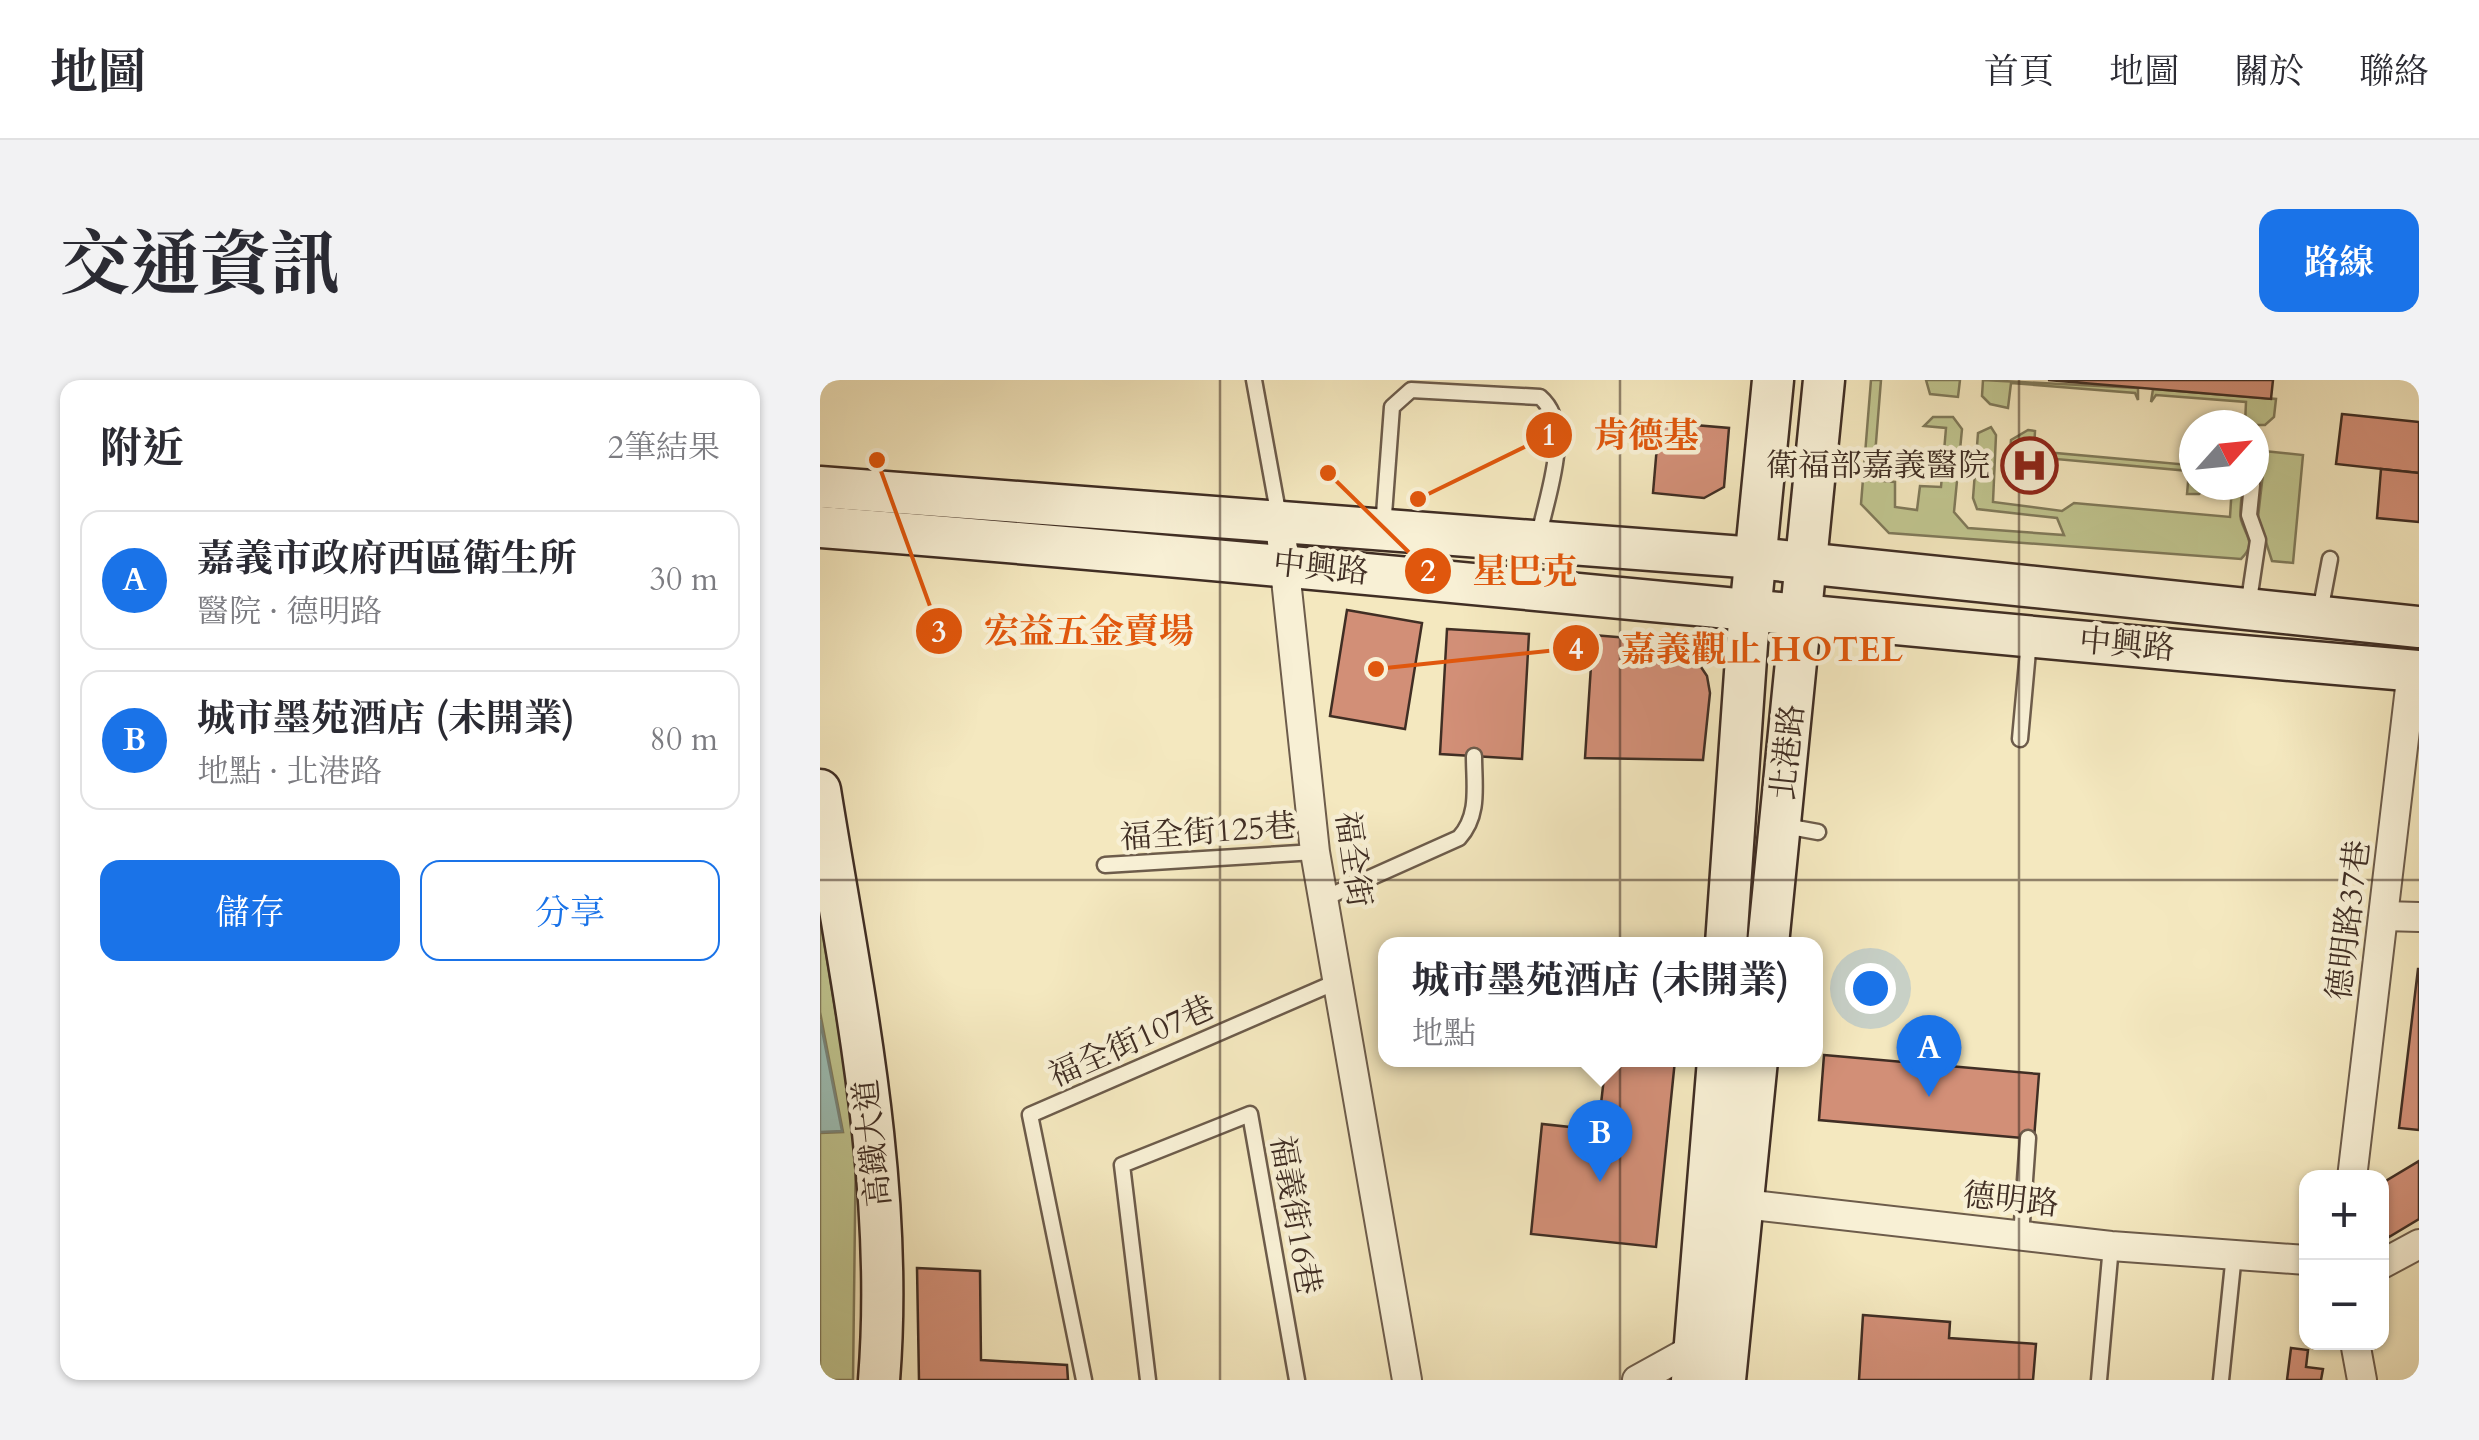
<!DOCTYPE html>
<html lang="zh-TW">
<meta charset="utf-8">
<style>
:root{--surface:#fff;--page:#f2f2f3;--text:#2b2b33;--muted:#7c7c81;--line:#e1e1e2;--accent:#1a73e8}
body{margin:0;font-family:Cardo,"Noto Serif TC",serif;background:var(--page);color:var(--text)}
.controls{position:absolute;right:30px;bottom:30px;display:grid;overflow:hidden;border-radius:20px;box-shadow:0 2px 8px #0004}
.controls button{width:90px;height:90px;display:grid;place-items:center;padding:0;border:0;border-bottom:2px solid var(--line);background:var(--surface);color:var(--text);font:50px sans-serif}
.compass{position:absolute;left:1359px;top:30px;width:90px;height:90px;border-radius:50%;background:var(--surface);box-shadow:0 2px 8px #0004;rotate:63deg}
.you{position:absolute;left:1050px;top:608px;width:35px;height:35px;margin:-25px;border:8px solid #fff;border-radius:50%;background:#1a73e8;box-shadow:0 0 0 15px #1a73e833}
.badge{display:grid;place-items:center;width:65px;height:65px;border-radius:50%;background:var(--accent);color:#fff;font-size:32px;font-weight:700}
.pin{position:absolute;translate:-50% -82px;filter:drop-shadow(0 2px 5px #0008)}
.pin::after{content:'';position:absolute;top:52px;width:35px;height:30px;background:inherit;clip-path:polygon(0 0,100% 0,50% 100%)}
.popup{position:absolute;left:558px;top:557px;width:445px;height:130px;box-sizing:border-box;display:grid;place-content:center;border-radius:20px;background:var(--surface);filter:drop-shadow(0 2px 8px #0005);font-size:32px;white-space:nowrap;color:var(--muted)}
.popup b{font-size:38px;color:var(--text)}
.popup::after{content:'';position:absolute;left:50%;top:100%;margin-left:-20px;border:20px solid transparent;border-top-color:var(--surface)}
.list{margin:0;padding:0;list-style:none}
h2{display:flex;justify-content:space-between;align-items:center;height:130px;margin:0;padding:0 40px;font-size:42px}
h2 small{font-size:32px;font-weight:400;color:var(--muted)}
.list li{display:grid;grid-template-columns:65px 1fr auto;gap:30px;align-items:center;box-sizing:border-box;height:140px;margin:0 20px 20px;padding:0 20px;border:2px solid var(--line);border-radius:20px}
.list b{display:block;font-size:38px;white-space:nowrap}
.list p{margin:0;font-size:32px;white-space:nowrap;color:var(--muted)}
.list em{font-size:32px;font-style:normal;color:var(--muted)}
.actions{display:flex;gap:20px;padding:30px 40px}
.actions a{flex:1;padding:22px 0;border:2px solid var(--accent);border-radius:20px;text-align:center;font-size:35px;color:var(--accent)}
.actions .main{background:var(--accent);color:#fff}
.map{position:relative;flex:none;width:1599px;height:1000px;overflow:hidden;border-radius:20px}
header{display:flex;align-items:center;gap:60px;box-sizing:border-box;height:140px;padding:0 50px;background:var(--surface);border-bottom:2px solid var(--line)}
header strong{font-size:48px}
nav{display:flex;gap:55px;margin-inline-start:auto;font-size:35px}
.intro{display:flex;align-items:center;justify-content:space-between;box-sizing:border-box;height:240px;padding:0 60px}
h1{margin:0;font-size:70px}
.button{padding:25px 45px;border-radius:20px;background:var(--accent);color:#fff;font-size:35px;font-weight:700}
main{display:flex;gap:60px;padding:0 60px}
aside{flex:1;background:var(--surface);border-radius:20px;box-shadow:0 2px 8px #0004}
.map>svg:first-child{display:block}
.green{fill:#c0c58f;stroke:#807a5a;stroke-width:2.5}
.water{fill:#9cbfb6;stroke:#77857c;stroke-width:2.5}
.building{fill:#d28f77;stroke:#402e24;stroke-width:2.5}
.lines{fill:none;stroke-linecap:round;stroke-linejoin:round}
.lane-casing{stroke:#6d5c4b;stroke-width:19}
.street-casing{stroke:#6d5c4b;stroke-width:32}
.secondary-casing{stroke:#402e24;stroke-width:45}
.lane{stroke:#f8f0d5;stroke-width:14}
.street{stroke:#f8f0d5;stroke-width:28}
.secondary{stroke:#f8f0d5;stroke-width:40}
.grid{fill:none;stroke:#402e24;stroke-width:2.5;stroke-opacity:0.55}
.labels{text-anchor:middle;stroke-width:9;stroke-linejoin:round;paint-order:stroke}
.poi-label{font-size:32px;fill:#402e24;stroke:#f8f0d5;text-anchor:end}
.street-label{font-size:32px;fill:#402e24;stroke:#f8f0d5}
.leader{fill:none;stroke:#e0570d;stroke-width:4}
.callout-dot{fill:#e0570d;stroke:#f8f0d5;stroke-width:4}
.mark-label{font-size:30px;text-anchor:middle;font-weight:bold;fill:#fff}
.callout-label{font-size:35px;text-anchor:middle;font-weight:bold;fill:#e0570d;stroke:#f8f0d5;stroke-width:9;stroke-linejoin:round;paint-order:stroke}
</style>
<header>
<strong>地圖</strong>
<nav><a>首頁</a><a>地圖</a><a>關於</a><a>聯絡</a></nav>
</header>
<div class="intro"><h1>交通資訊</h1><a class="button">路線</a></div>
<main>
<aside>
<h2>附近<small>2筆結果</small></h2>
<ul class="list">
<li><span class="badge">A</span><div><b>嘉義市政府西區衛生所</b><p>醫院 · 德明路</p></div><em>30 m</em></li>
<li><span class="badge">B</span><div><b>城市墨苑酒店 (未開業)</b><p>地點 · 北港路</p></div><em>80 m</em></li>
</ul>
<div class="actions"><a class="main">儲存</a><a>分享</a></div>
</aside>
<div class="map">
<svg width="1599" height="1000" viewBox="0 0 1599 1000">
<rect width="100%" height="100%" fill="#f4e8bf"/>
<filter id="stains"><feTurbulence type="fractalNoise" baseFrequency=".002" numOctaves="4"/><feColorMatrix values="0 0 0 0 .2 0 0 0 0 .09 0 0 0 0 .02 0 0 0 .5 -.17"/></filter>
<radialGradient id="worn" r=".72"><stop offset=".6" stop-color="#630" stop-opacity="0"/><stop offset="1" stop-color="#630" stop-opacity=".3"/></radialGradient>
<g class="green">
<path d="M1051 0H1061L1053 100 1075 102V127L1097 130 1100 106 1121 107 1126 48 1104 46 1113 37H1133L1142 49 1134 132 1148 148 1244 155 1237 138 1157 129 1153 118 1158 53 1171 47 1176 55 1173 122 1242 131 1254 123 1410 137 1412 105H1423C1422 116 1419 130 1421 140 1426 157 1437 163 1421 179L1069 153 1041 124Z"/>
<polygon points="1106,0 1140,0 1138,17 1110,14"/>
<polygon points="1163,0 1318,8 1318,20 1315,13 1191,3 1188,28 1170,24 1162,16"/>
<polygon points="1333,9 1456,19 1454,37 1445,45 1425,45 1426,22 1336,15 1331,22"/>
<polygon points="1208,50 1215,51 1214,71 1369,85 1374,67 1374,105 1389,106 1379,114 1367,114 1369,91 1214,77 1211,98 1196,95 1189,85 1191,60"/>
<polygon points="1434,70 1483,75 1473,183 1452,181 1438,137 1444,85 1434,83"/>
<polygon points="0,536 36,757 33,1000 0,1000 0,753 23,752 0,632"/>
</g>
<polygon class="water" points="0,640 2,650 22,751 0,752"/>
<g class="building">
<polygon points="1228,0 1453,0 1451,19"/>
<polygon points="1522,34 1599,42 1599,93 1516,84"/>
<polygon points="839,42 909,48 904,107 884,118 833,113"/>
<polygon points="1561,89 1599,93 1599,142 1557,138"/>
<polygon points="527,230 602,243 585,349 510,336"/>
<polygon points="627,249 709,254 702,379 620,374"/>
<polygon points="773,255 844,261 871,272 887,296 890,313 883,380 765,378"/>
<polygon points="1598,589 1599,589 1599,750 1579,748"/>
<polygon points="1004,675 1219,694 1214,759 999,740"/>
<polygon points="786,680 855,680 836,867 711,854 722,744 778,750"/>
<polygon points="1599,781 1599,839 1569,857 1562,844 1564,802"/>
<polygon points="97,888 160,891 161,980 247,985 248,1000 99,1000"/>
<polygon points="1043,935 1130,942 1129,958 1216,964 1213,1000 1039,1000"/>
<polygon points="1471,968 1488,970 1486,987 1503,989 1501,1000 1467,1000"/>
</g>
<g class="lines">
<defs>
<g id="lane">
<polyline points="434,0 459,137"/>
<polyline points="1434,86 1434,83"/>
<path d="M563 148 572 27 591 10 720 17C755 47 726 116 719 156"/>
<polyline points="1428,227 1438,160 1429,135 1432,105"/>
<polyline points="1500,232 1510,179"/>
<polyline points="1200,359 1209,260"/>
<polyline points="965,446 998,452"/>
<polyline points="285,485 495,472"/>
<path d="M505 518 639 458C660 435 654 406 654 376"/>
<polyline points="1201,856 1208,758"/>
<polyline points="264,1000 210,735 516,602"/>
<polyline points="328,1000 302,785 430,734 477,1000"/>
<polyline points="1279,1000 1291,866"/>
<polyline points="1401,1000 1414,874"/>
</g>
<g id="street">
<polyline points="460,143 495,472 587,1000"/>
<polyline points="1564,536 1599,537"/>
<polyline points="1532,798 1592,291"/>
<polyline points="906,822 1291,866 1486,880"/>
<polyline points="1562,884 1599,864"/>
<polyline points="1535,962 1542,1000"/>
<polyline points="817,1000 875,968"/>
</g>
<g id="secondary">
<polyline points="0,107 936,178 1599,247"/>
<path d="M0 147C534 188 1066 247 1599 291"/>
<path d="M0 410C31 604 75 802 59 1000"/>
<polyline points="906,564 927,264 953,0"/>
<polyline points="948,564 1004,0"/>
<polyline points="872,1000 898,680"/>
<polyline points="905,1000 937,680"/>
</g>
</defs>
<use href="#lane" class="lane-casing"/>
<use href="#street" class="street-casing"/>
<use href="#secondary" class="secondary-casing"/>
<use href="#lane" class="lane"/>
<use href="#street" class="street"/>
<use href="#secondary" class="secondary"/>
</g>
<path class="grid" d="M400 0V1000M800 0V1000M1199 0V1000M0 500H1599"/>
<defs>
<symbol id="hospital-ring" viewBox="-11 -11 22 22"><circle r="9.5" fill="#f8f0d5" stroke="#8f2418" stroke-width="1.5"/><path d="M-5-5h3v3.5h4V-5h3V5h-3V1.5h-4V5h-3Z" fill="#8f2418"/></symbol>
</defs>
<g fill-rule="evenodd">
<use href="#hospital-ring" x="1178" y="54" width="63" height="63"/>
</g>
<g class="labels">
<g class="poi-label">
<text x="1170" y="96">衛福部嘉義醫院</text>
</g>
<g class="street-label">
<text transform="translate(501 187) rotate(6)" y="11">中興路</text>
<text transform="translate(1307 264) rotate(5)" y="11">中興路</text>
<text transform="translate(967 372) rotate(-84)" y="11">北港路</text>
<text transform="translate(388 451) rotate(-4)" y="11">福全街125巷</text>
<text transform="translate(534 479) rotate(82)" y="11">福全街</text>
<text transform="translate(1528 540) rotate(-83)" y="11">德明路37巷</text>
<text transform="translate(311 661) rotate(-24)" y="11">福全街107巷</text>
<text transform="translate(52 763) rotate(-96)" y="11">高鐵大道</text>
<text transform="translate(1191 819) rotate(6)" y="11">德明路</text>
<text transform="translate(476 835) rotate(80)" y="11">福義街16巷</text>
</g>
</g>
<path class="leader" d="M598 119L729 55M508 93L608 191M57 80L119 251M556 289L756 268"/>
<g class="callout-dot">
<circle cx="598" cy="119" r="10"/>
<circle cx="508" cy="93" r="10"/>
<circle cx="57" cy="80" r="10"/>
<circle cx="556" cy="289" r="10"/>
<circle cx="729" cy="55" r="25"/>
<circle cx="608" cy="191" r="25"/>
<circle cx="119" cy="251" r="25"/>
<circle cx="756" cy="268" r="25"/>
</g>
<g class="mark-label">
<text x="729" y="65">1</text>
<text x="608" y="201">2</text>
<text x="119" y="262">3</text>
<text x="756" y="279">4</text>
</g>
<g class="callout-label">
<text x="826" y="67">肯德基</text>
<text x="705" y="203">星巴克</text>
<text x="269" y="263">宏益五金賣場</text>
<text x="942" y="281">嘉義觀止 HOTEL</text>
</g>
<rect width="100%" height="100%" filter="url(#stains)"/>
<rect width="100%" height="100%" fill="url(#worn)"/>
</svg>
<div class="controls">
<button>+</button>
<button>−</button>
</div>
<svg class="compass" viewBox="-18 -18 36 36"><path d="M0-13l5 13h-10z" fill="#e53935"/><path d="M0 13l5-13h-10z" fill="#7c7c81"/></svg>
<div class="you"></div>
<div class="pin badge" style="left:1109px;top:717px">A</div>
<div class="pin badge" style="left:780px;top:802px">B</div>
<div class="popup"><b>城市墨苑酒店 (未開業)</b>地點</div>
</div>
</main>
